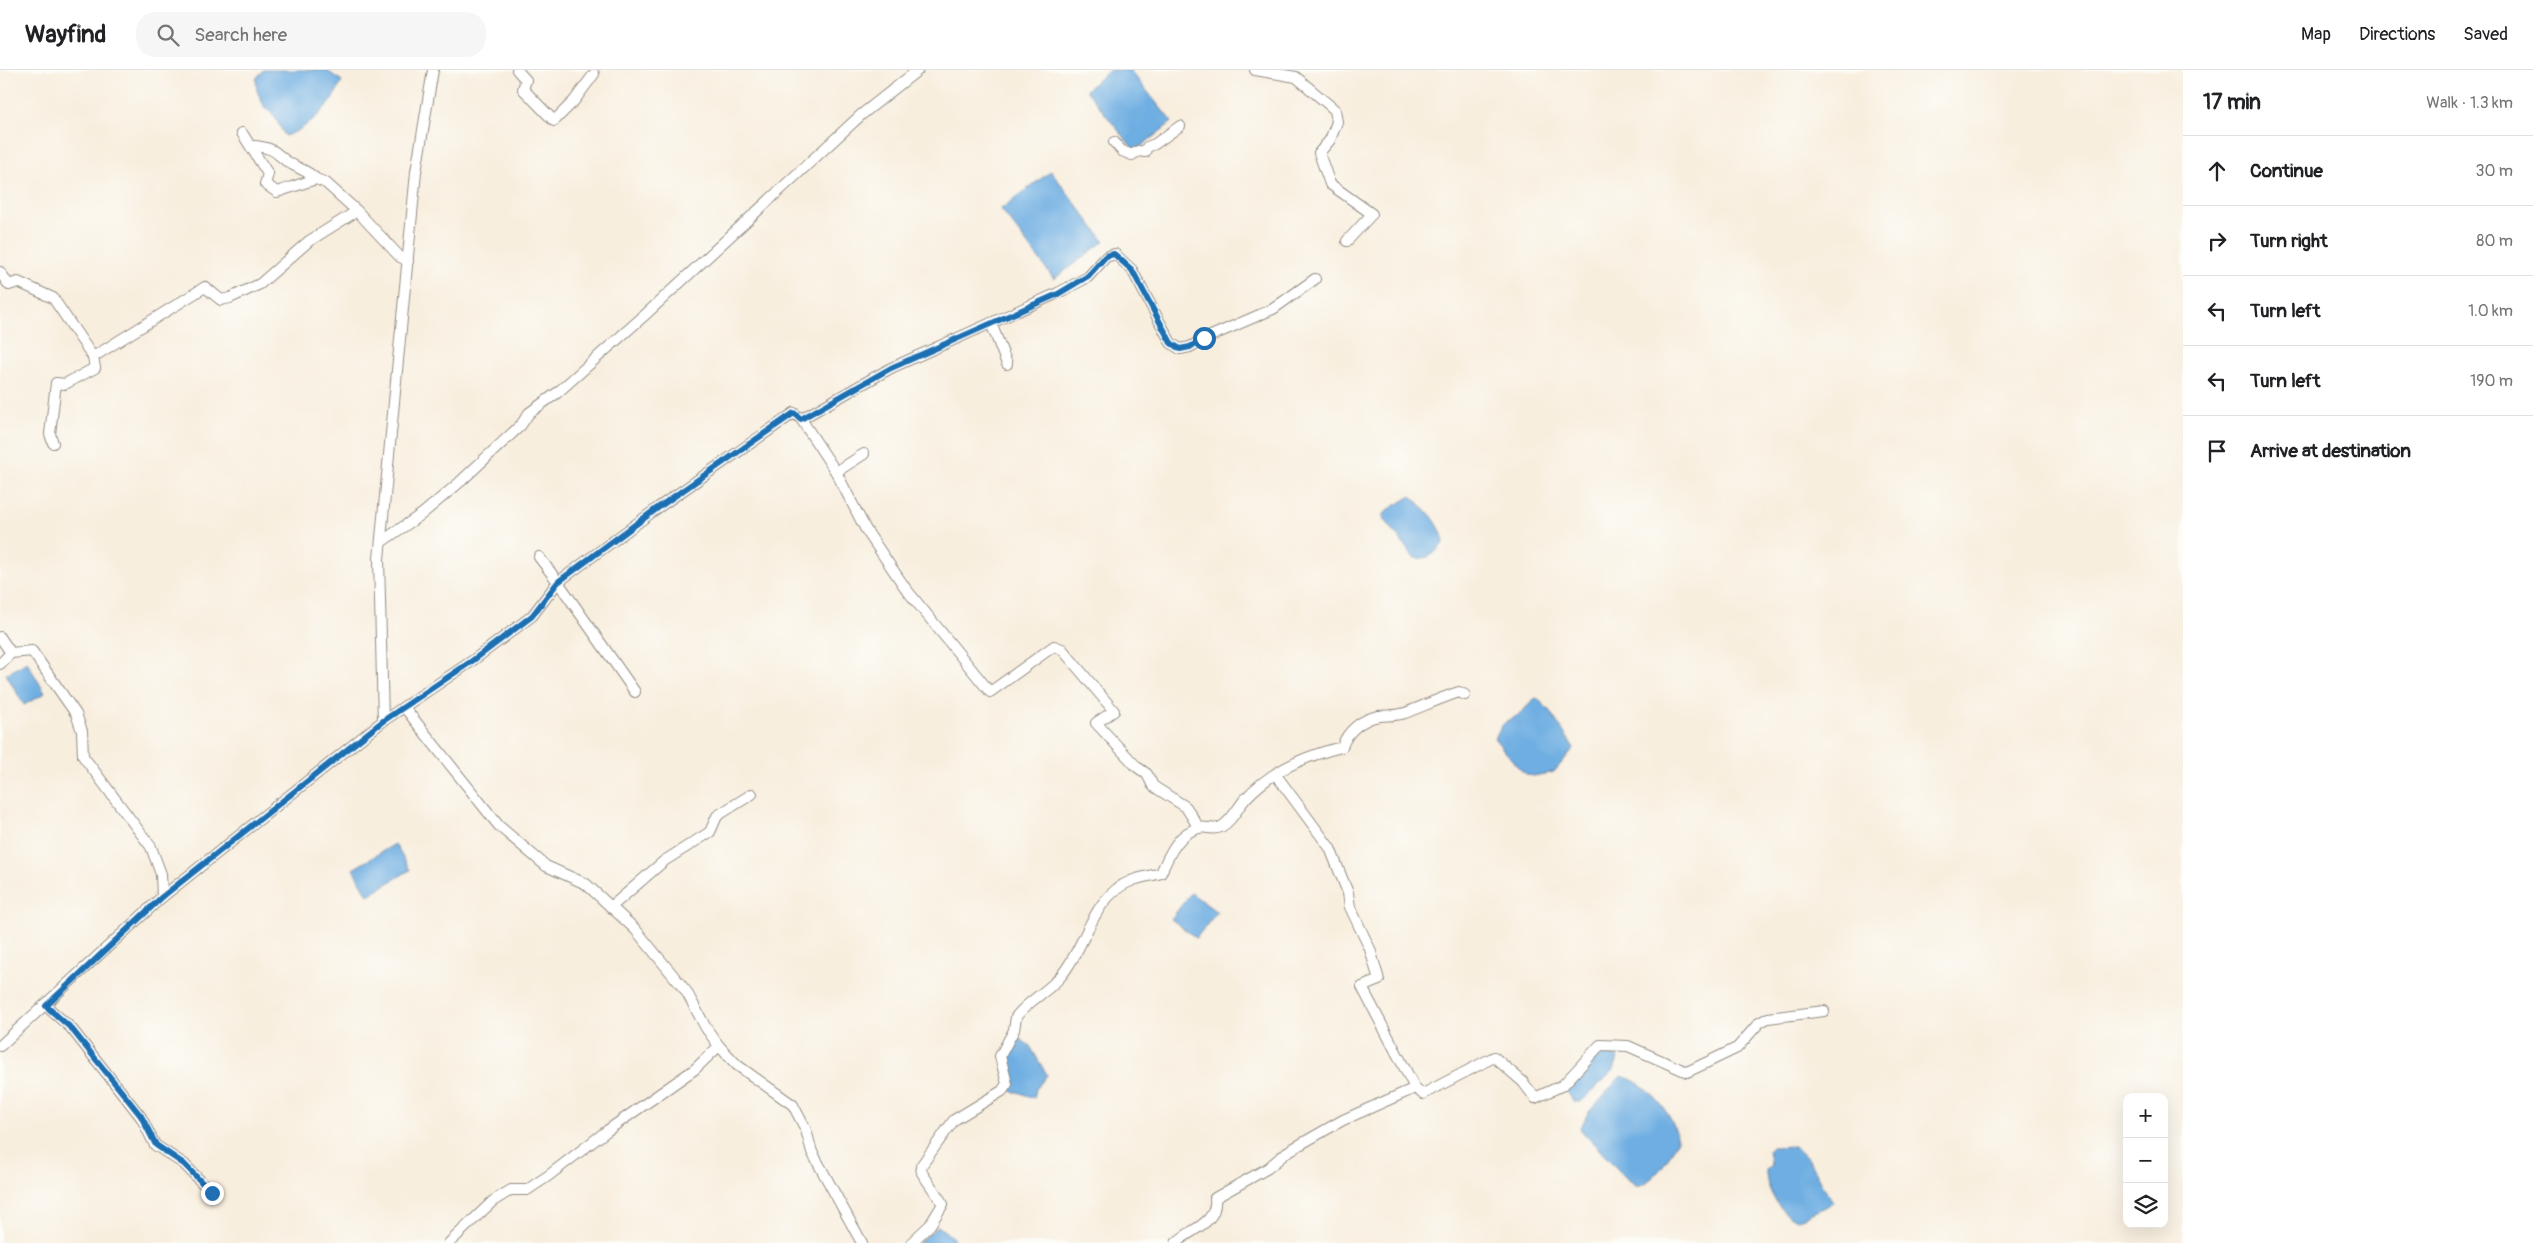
<!DOCTYPE html>
<meta charset="utf-8">
<style>
:root{--surface:#fff;--page:#f6f6f6;--text:#202124;--muted:#757577;--line:#e0e0e0}
body{margin:0;font-family:Pangolin,sans-serif;background:var(--page);color:var(--text)}
.controls{position:absolute;right:15px;bottom:15px;display:grid;overflow:hidden;border-radius:10px;box-shadow:0 5px 20px #0002}
.controls button{width:45px;height:45px;display:grid;place-items:center;padding:0;border:0;border-bottom:1px solid var(--line);background:var(--surface);color:var(--text);font:25px sans-serif}
.stop{position:absolute;width:15px;height:15px;margin:-11px;border:4px solid #1f6fb2;border-radius:50%;background:#fff}
.stop.end{background:#1f6fb2;border-color:#fff;box-shadow:0 1px 5px #0008}
.list{margin:0;padding:0;list-style:none}
h2{display:flex;justify-content:space-between;align-items:center;height:65px;margin:0;padding:0 20px;font-size:21px}
h2 small{font-size:16px;font-weight:400;color:var(--muted)}
.list li{display:grid;grid-template-columns:32px 1fr auto;gap:15px;align-items:center;box-sizing:border-box;height:70px;padding:0 20px;border-top:1px solid var(--line)}
.list b{display:block;font-size:19px;white-space:nowrap}
.list em{font-size:16px;font-style:normal;color:var(--muted)}
.icon{flex:none;width:28px;height:28px;fill:none;stroke:currentColor;stroke-width:2;stroke-linecap:round;stroke-linejoin:round}
.map{position:relative;flex:none;width:2183px;height:1173px;overflow:hidden}
header{display:flex;align-items:center;gap:30px;box-sizing:border-box;height:70px;padding:0 25px;background:var(--surface);border-bottom:1px solid var(--line)}
header strong{font-size:24px}
nav{display:flex;gap:28px;margin-inline-start:auto;font-size:18px}
.search{width:350px;height:45px;background:var(--page);display:flex;align-items:center;gap:12px;box-sizing:border-box;padding:0 18px;border-radius:20px;color:var(--muted);font-size:19px}
main{display:flex}
aside{flex:1;background:var(--surface)}
.map>svg:first-child{display:block}
.water{fill:#6eaee2;stroke:#4c6c86}
.lines{fill:none;stroke-linecap:round;stroke-linejoin:round}
.minor-casing{stroke:#928c84;stroke-width:12}
.minor{stroke:#fff;stroke-width:10}
.route{stroke:#1f6fb2;stroke-width:6}
</style>
<header>
<strong>Wayfind</strong>
<div class="search"><svg class="icon" aria-label="search" viewBox="0 0 24 24"><circle cx="10" cy="10" r="6"/><path d="M15 15l6 6"/></svg>Search here</div>
<nav><a>Map</a><a>Directions</a><a>Saved</a></nav>
</header>
<main>
<div class="map">
<svg width="2183" height="1173" viewBox="0 0 2183 1173">
<rect width="100%" height="100%" fill="#fdfcf7"/>
<filter id="ink" filterUnits="userSpaceOnUse"><feTurbulence type="fractalNoise" baseFrequency=".02" numOctaves="2"/><feDisplacementMap in="SourceGraphic" scale="10" xChannelSelector="R" yChannelSelector="G"/><feConvolveMatrix kernelMatrix="1 2 1 2 8 2 1 2 1" color-interpolation-filters="sRGB"/></filter>
<filter id="wash" filterUnits="userSpaceOnUse"><feTurbulence type="fractalNoise" baseFrequency=".0096" numOctaves="4" result="noise"/><feDisplacementMap in="SourceGraphic" scale="20" xChannelSelector="R" yChannelSelector="G"/><feGaussianBlur stdDeviation="1.12" result="paint"/><feColorMatrix in="noise" values="0 0 0 0 0 0 0 0 0 0 0 0 0 0 0 0 0 1.4 0 .05"/><feComposite in="paint" operator="in"/></filter>
<g filter="url(#wash)">
<rect width="100%" height="100%" fill="#f8eede"/>
<g class="water">
<path d="M263 0H326L342 11C332 34 310 58 285 66L273 44 265 38 257 21 256 9Z"/>
<polygon points="1110,0 1130,0 1172,52 1135,81 1086,20"/>
<polygon points="1051,101 1104,171 1054,209 1001,139"/>
<path d="M1411 426C1427 440 1440 452 1444 472 1435 484 1428 490 1414 488L1383 447 1386 441Z"/>
<polygon points="27,592 45,623 24,635 6,604"/>
<path d="M1537 628 1549 640 1574 678 1554 702 1534 706 1526 705 1517 696 1495 669C1504 646 1509 654 1523 641 1528 636 1530 630 1537 628Z"/>
<polygon points="395,774 410,800 368,825 353,799"/>
<polygon points="1191,823 1217,842 1196,868 1171,849"/>
<polygon points="1015,965 1030,976 1047,1005 1036,1019 1034,1028 1018,1022 1013,1022 1008,1018 1003,986"/>
<polygon points="1601,981 1608,981 1618,988 1614,1000 1581,1032 1574,1032 1564,1017"/>
<path d="M1621 1006C1647 1012 1673 1043 1678 1070 1669 1087 1657 1111 1637 1116L1625 1107 1580 1059 1588 1043Z"/>
<path d="M1794 1076 1807 1088 1833 1133 1797 1150C1780 1144 1765 1118 1766 1100L1771 1096 1768 1081 1772 1077Z"/>
<polygon points="938,1156 952,1167 956,1173 918,1173"/>
</g>
</g>
<g filter="url(#ink)">
<g class="lines">
<defs>
<g id="minor">
<polyline points="517,0 526,10 523,19 554,51 574,31 594,4"/>
<polyline points="1255,0 1296,7 1335,40 1337,52 1330,70 1319,83 1330,114 1372,144 1347,171"/>
<polyline points="242,63 268,104 265,114 277,122 316,109 326,113 357,141"/>
<polyline points="1114,72 1122,81 1132,85 1138,81 1145,82 1147,77 1155,74 1180,56"/>
<path d="M253 79 255 76C281 79 275 86 293 95 302 100 308 101 316 109"/>
<polyline points="0,202 9,215 18,212 53,228 93,287"/>
<polyline points="991,253 1007,294"/>
<polyline points="801,349 891,298 1058,223 1088,207 1106,187 1115,184 1132,200 1171,273 1180,279 1190,277 1204,269 1273,239 1315,209"/>
<polyline points="53,373 50,364 56,313 65,314 95,298 93,287 205,217 221,230 230,228 260,214 309,171 357,141 400,187 408,191"/>
<polyline points="836,402 864,384"/>
<polyline points="381,472 422,444 460,412 521,355 529,343 557,323 646,244 861,45 918,0"/>
<polyline points="539,487 558,512 635,622"/>
<polyline points="0,567 11,583 32,581 76,644 82,661 83,686 151,777 161,804 162,827"/>
<polyline points="0,594 11,583"/>
<polyline points="404,637 499,756 546,796 586,814 635,859 686,921 706,958 719,976 737,995 793,1035 806,1060 812,1082 862,1173"/>
<polyline points="383,651 379,489 416,102 433,0"/>
<polyline points="1276,705 1330,778 1348,823 1350,837 1370,879 1379,910 1362,917 1415,1018 1423,1024 1494,987 1523,1012 1535,1028 1563,1015 1600,975 1628,976 1687,1002 1737,978 1759,953 1768,948 1824,941"/>
<polyline points="611,837 664,791 710,762 717,746 752,724"/>
<polyline points="46,936 71,958 141,1047 155,1075 184,1094 212,1123"/>
<polyline points="0,976 162,827 383,651 472,591 532,546 558,512 659,437 794,343 801,349 836,402 866,460 906,519 990,622 1054,576 1062,579 1114,641 1096,653 1137,697 1147,704 1153,716 1186,737 1199,758"/>
<polyline points="449,1173 493,1131 511,1120 527,1120 548,1106 608,1060 695,999 719,976"/>
<path d="M911 1173 930 1155 943 1134 922 1103 921 1096 954 1050 1002 1021 1007 1014 1000 986 1014 960 1016 947C1027 931 1048 922 1061 906 1086 877 1092 826 1131 811 1140 807 1151 806 1161 803 1168 787 1178 762 1199 758 1206 756 1213 761 1221 757 1232 751 1238 737 1246 728 1271 701 1308 685 1342 677 1347 661 1362 649 1379 646 1388 645 1396 646 1405 643 1423 636 1441 628 1459 622L1465 625"/>
<path d="M1176 1173C1190 1159 1218 1154 1215 1128L1268 1098 1287 1082 1343 1050 1415 1018"/>
</g>
</defs>
<use href="#minor" class="minor-casing"/>
<use href="#minor" class="minor"/>
</g>
</g>
<g class="lines" filter="url(#ink)">
<polyline class="route" points="212,1123 184,1094 156,1075 141,1046 71,958 46,936 162,827 383,651 472,591 532,546 558,512 659,437 794,343 801,349 891,298 1058,224 1088,206 1106,186 1114,184 1132,200 1171,273 1180,279 1190,277 1204,268"/>
</g>
</svg>
<div class="controls">
<button>+</button>
<button>−</button>
<button><svg class="icon" aria-label="layers" viewBox="0 0 24 24"><path d="M12 4l9 5-9 5-9-5zM3 14l9 5 9-5"/></svg></button>
</div>
<div class="stop" style="left:1204px;top:268px"></div>
<div class="stop end" style="left:212px;top:1123px"></div>
</div>
<aside>
<h2>17 min<small>Walk · 1.3 km</small></h2>
<ul class="list">
<li><svg class="icon" aria-label="ahead" viewBox="0 0 24 24"><path d="M12 20V5M6 11l6-6 6 6"/></svg><div><b>Continue</b></div><em>30 m</em></li>
<li><svg class="icon" aria-label="right" viewBox="0 0 24 24"><path d="M7 20v-9h11M14 6l5 5-5 5"/></svg><div><b>Turn right</b></div><em>80 m</em></li>
<li><svg class="icon" aria-label="left" viewBox="0 0 24 24"><path d="M17 20v-9H6M10 6l-5 5 5 5"/></svg><div><b>Turn left</b></div><em>1.0 km</em></li>
<li><svg class="icon" aria-label="left" viewBox="0 0 24 24"><path d="M17 20v-9H6M10 6l-5 5 5 5"/></svg><div><b>Turn left</b></div><em>190 m</em></li>
<li><svg class="icon" aria-label="arrive" viewBox="0 0 24 24"><path d="M6 21V4h12l-3 4 3 4H6"/></svg><div><b>Arrive at destination</b></div></li>
</ul>
</aside>
</main>
